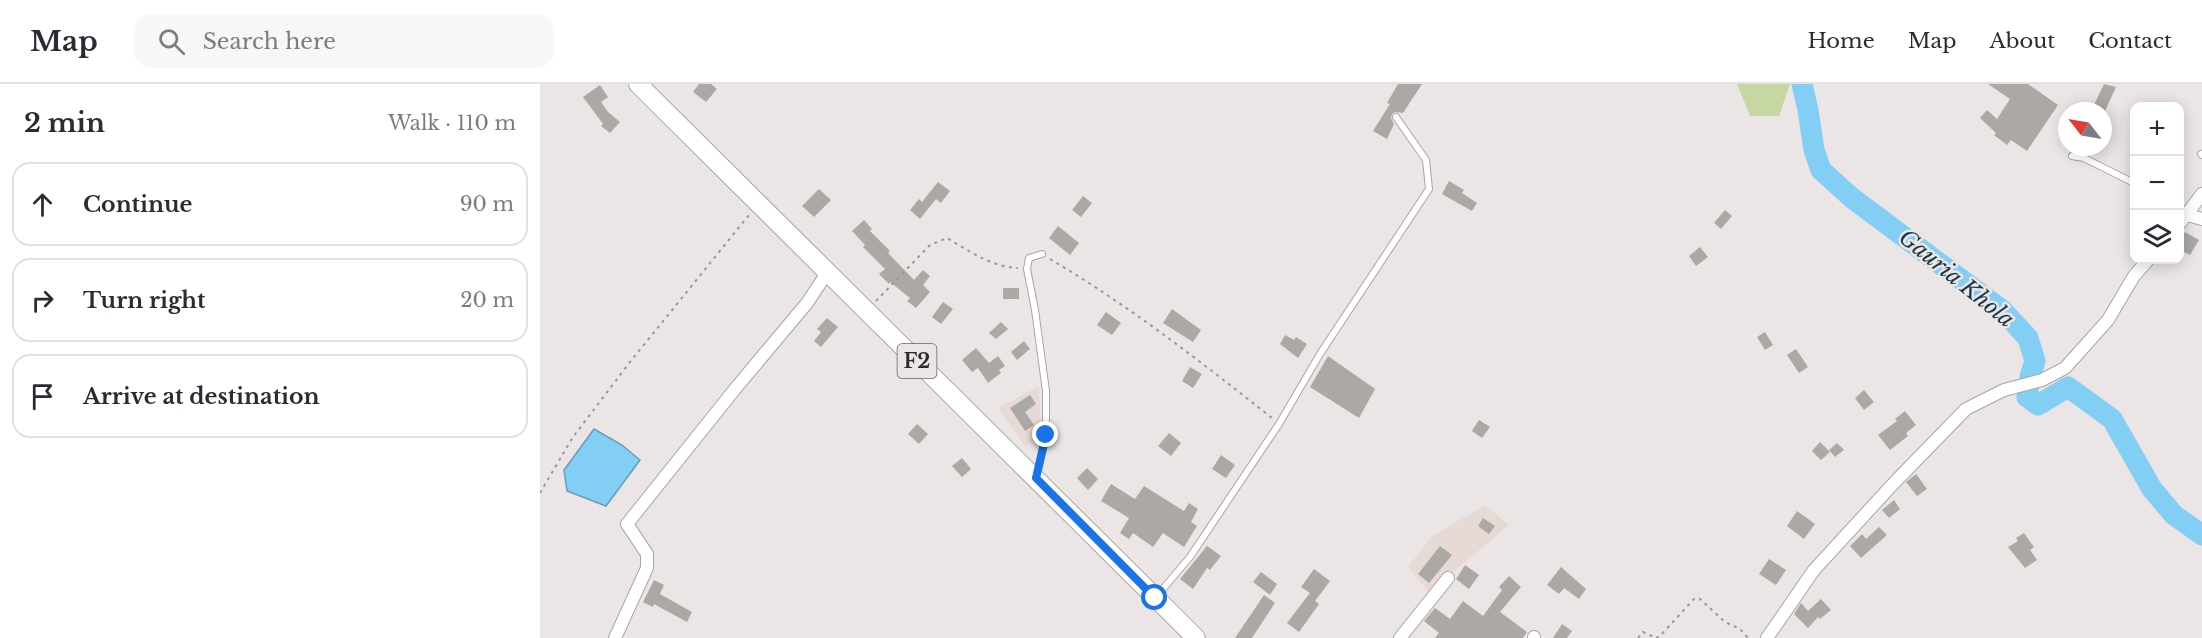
<!DOCTYPE html>
<meta charset="utf-8">
<style>
:root{--surface:#fff;--page:#f7f7f7;--text:#2b2b33;--muted:#7c7c81;--line:#e1e1e2}
body{margin:0;font-family:"Libre Baskerville",serif;background:var(--page);color:var(--text)}
.controls{position:absolute;right:18px;top:18px;display:grid;overflow:hidden;border-radius:12px;box-shadow:0 3px 15px #0003}
.controls button{width:54px;height:54px;display:grid;place-items:center;padding:0;border:0;border-bottom:2px solid var(--line);background:var(--surface);color:var(--text);font:30px sans-serif}
.compass{position:absolute;left:1518px;top:18px;width:54px;height:54px;border-radius:50%;background:var(--surface);box-shadow:0 3px 15px #0003;rotate:301deg}
.stop{position:absolute;width:18px;height:18px;margin:-14px;border:4px solid #1a73e8;border-radius:50%;background:#fff}
.stop.end{background:#1a73e8;border-color:#fff;box-shadow:0 2px 6px #0008}
.list{margin:0;padding:0;list-style:none}
h2{display:flex;justify-content:space-between;align-items:center;height:78px;margin:0;padding:0 24px;font-size:26px}
h2 small{font-size:20px;font-weight:400;color:var(--muted)}
.list li{display:grid;grid-template-columns:39px 1fr auto;gap:18px;align-items:center;box-sizing:border-box;height:84px;margin:0 12px 12px;padding:0 12px;border:2px solid var(--line);border-radius:18px}
.list b{display:block;font-size:22px;white-space:nowrap}
.list em{font-size:20px;font-style:normal;color:var(--muted)}
.icon{flex:none;width:33px;height:33px;fill:none;stroke:currentColor;stroke-width:2;stroke-linecap:round;stroke-linejoin:round}
.map{position:relative;flex:none;width:1662px;height:554px;overflow:hidden}
header{display:flex;align-items:center;gap:36px;box-sizing:border-box;height:84px;padding:0 30px;background:var(--surface);border-bottom:2px solid var(--line)}
header strong{font-size:28px}
nav{display:flex;gap:33px;margin-inline-start:auto;font-size:21px}
.search{width:420px;height:54px;background:var(--page);display:flex;align-items:center;gap:15px;box-sizing:border-box;padding:0 21px;border-radius:18px;color:var(--muted);font-size:22px}
main{display:flex}
aside{flex:1;background:var(--surface)}
.map>svg:first-child{display:block}
.built{fill:#e7dad5}
.green{fill:#c6d7a1}
.water{fill:#82cef5;stroke:#689db8;stroke-width:1.5}
.lines{fill:none;stroke-linecap:round;stroke-linejoin:round}
.river{stroke:#82cef5;stroke-width:21}
.building{fill:#aca8a6}
.service-casing{stroke:#a9a5a3;stroke-width:8}
.minor-casing{stroke:#a9a5a3;stroke-width:14}
.primary-casing{stroke:#a9a5a3;stroke-width:20}
.path{stroke:#9b9797;stroke-width:2;stroke-dasharray:3 4.5;stroke-linecap:butt}
.service{stroke:#fff;stroke-width:6}
.minor{stroke:#fff;stroke-width:12}
.primary{stroke:#fff;stroke-width:18}
.route{stroke:#1a73e8;stroke-width:8}
.labels{text-anchor:middle;stroke-width:5;stroke-linejoin:round;paint-order:stroke}
.shield{fill:#ebe6e5;stroke:#656262;stroke-width:1.5}
.shield-label{font-size:20px;font-weight:bold;fill:#2c2a2a}
.water-label{font-size:22px;font-style:italic;fill:#17394a;stroke:#ebe6e5}
</style>
<header>
<strong>Map</strong>
<div class="search"><svg class="icon" aria-label="search" viewBox="0 0 24 24"><circle cx="10" cy="10" r="6"/><path d="M15 15l6 6"/></svg>Search here</div>
<nav><a>Home</a><a>Map</a><a>About</a><a>Contact</a></nav>
</header>
<main>
<aside>
<h2>2 min<small>Walk · 110 m</small></h2>
<ul class="list">
<li><svg class="icon" aria-label="ahead" viewBox="0 0 24 24"><path d="M12 20V5M6 11l6-6 6 6"/></svg><div><b>Continue</b></div><em>90 m</em></li>
<li><svg class="icon" aria-label="right" viewBox="0 0 24 24"><path d="M7 20v-9h11M14 6l5 5-5 5"/></svg><div><b>Turn right</b></div><em>20 m</em></li>
<li><svg class="icon" aria-label="arrive" viewBox="0 0 24 24"><path d="M6 21V4h12l-3 4 3 4H6"/></svg><div><b>Arrive at destination</b></div></li>
</ul>
</aside>
<div class="map">
<svg width="1662" height="554" viewBox="0 0 1662 554">
<rect width="100%" height="100%" fill="#ebe6e5"/>
<g class="built">
<polygon points="499,302 501,354 485,362 458,324"/>
<polygon points="945,421 969,441 889,509 868,483 892,452"/>
</g>
<polygon class="green" points="1197,0 1250,0 1239,32 1210,32"/>
<polygon class="water" points="54,345 82,361 100,376 66,422 27,407 24,386"/>
<g class="lines">
<polyline class="river" points="1262,0 1268,26 1274,66 1281,86 1312,114 1462,226 1488,254 1495,277 1490,293 1487,313 1498,321 1528,303 1572,335 1612,405 1634,431 1662,451"/>
</g>
<g class="building">
<polygon points="159,0 171,0 177,5 166,18 153,8"/>
<polygon points="858,0 882,0 863,29 855,28 852,30 851,34 854,40 847,55 833,47 850,20 847,19"/>
<polygon points="1448,0 1488,0 1518,21 1487,67 1471,56 1467,61 1454,51 1456,49 1440,34 1447,26 1457,35 1470,15"/>
<polygon points="1564,0 1576,3 1565,27 1551,27"/>
<polygon points="60,1 68,13 61,18 68,28 80,38 70,49 61,42 63,40 43,13"/>
<polygon points="909,97 924,106 922,109 937,119 932,127 902,110"/>
<polygon points="398,98 410,107 401,119 396,115 380,135 370,126 379,115 382,118"/>
<polygon points="279,105 291,116 274,133 262,122"/>
<polygon points="543,112 552,119 541,133 532,126"/>
<polygon points="1185,126 1192,132 1181,145 1174,139"/>
<polygon points="324,136 332,145 330,147 350,167 348,169 374,196 383,186 390,192 383,201 390,208 376,224 367,217 370,214 350,198 349,200 339,190 345,185 323,163 325,161 312,147"/>
<polygon points="518,142 539,159 530,171 509,154"/>
<polygon points="1645,148 1659,156 1650,171 1640,166 1640,157"/>
<polygon points="1160,163 1168,173 1156,182 1149,172"/>
<rect x="463" y="204" width="16" height="11"/>
<polygon points="403,218 413,225 401,240 392,233"/>
<polygon points="632,225 661,246 653,258 623,239"/>
<polygon points="566,228 581,239 572,251 557,241"/>
<polygon points="287,234 298,243 281,263 274,257 281,248 277,245"/>
<polygon points="461,238 468,245 456,255 449,249"/>
<polygon points="1225,248 1233,261 1225,266 1217,253"/>
<polygon points="745,251 754,256 756,253 767,260 758,274 740,260"/>
<polygon points="484,257 490,265 477,276 471,268"/>
<polygon points="436,264 449,279 458,272 465,282 459,286 461,289 448,299 438,284 432,288 422,276"/>
<polygon points="1256,265 1268,283 1259,289 1247,271"/>
<polygon points="788,272 835,305 819,334 770,303"/>
<polygon points="650,283 662,290 653,304 642,297"/>
<polygon points="1324,306 1334,318 1324,326 1315,314"/>
<polygon points="490,311 496,320 485,328 494,341 485,347 470,324"/>
<polygon points="1365,327 1376,341 1366,349 1368,352 1350,366 1338,351 1357,337 1355,335"/>
<polygon points="939,336 950,343 942,354 932,347"/>
<polygon points="377,340 388,350 379,360 368,350"/>
<polygon points="629,349 641,359 631,372 618,362"/>
<polygon points="1280,358 1290,368 1281,376 1272,367"/>
<polygon points="1297,359 1304,366 1295,373 1289,366"/>
<polygon points="681,371 695,381 686,394 672,385"/>
<polygon points="422,374 431,385 422,393 412,382"/>
<polygon points="547,384 558,395 548,406 537,394"/>
<polygon points="1376,390 1387,405 1377,412 1366,398"/>
<polygon points="571,400 595,415 604,402 644,427 649,419 658,425 651,438 657,442 644,463 623,449 613,463 593,449 589,455 580,449 589,434 561,417"/>
<polygon points="1354,416 1360,425 1349,434 1342,426"/>
<polygon points="1257,427 1275,440 1264,455 1247,442"/>
<polygon points="943,434 955,442 949,450 938,442"/>
<polygon points="1339,443 1347,451 1321,474 1310,462 1322,450 1326,455"/>
<polygon points="1484,449 1494,463 1490,466 1497,476 1485,484 1468,463 1478,457 1476,454"/>
<polygon points="667,462 681,472 670,486 667,484 653,505 640,495"/>
<polygon points="900,462 912,471 889,499 878,490"/>
<polygon points="1229,475 1246,486 1236,501 1219,490"/>
<polygon points="925,481 939,491 929,505 916,495"/>
<polygon points="1021,483 1046,505 1039,515 1024,504 1019,510 1007,501"/>
<polygon points="774,485 790,497 775,517 779,520 759,548 747,539 770,509 761,503"/>
<polygon points="721,488 737,500 730,511 713,498"/>
<polygon points="969,492 981,503 960,528 987,548 983,554 895,554 899,549 884,537 895,524 910,535 923,517 943,532 962,506 959,503"/>
<polygon points="114,496 124,501 120,510 152,528 147,538 114,520 113,523 103,518"/>
<polygon points="724,511 735,519 712,554 695,554"/>
<polygon points="1281,515 1291,526 1280,535 1278,533 1268,544 1254,530 1261,519 1268,527"/>
<polygon points="1022,540 1032,547 1027,554 1013,554"/>
</g>
<g class="lines">
<defs>
<g id="service">
<polyline points="1661,70 1662,71"/>
<polyline points="1532,72 1544,74 1594,99"/>
<polyline points="497,391 506,351 506,307 495,226 487,185 489,174 502,170"/>
<polyline points="616,513 650,473 739,340 780,270 889,105 886,76 856,33"/>
</g>
<g id="minor">
<polyline points="1647,131 1662,135"/>
<polyline points="1640,139 1662,110"/>
<polyline points="75,554 107,484 107,470 87,440 195,305 267,219 287,189"/>
<polyline points="860,554 908,494"/>
<polyline points="994,554 994,553"/>
<polyline points="1227,554 1274,486 1353,400 1426,325 1464,306 1502,296 1525,284 1568,236 1594,192 1608,176"/>
</g>
<polyline id="primary" points="98,0 656,554"/>
</defs>
<use href="#service" class="service-casing"/>
<use href="#minor" class="minor-casing"/>
<use href="#primary" class="primary-casing"/>
<g class="path">
<path d="M510 175C588 221 660 277 732 334"/>
<path d="M336 217 390 161 407 154C429 167 452 183 478 184"/>
<polyline points="0,409 33,353 90,278 209,131"/>
<polyline points="1098,554 1103,548 1116,554"/>
<polyline points="1116,554 1120,552 1154,515 1159,514 1185,538 1200,545 1208,554"/>
</g>
<use href="#service" class="service"/>
<use href="#minor" class="minor"/>
<use href="#primary" class="primary"/>
</g>
<g class="lines">
<polyline class="route" points="506,351 496,394 615,514"/>
</g>
<g class="labels">
<rect class="shield" x="357.5" y="260" width="39" height="34" rx="4.5"/>
<g class="shield-label">
<text x="377" y="284">F2</text>
</g>
<g class="water-label">
<text transform="translate(1417 194) rotate(39)" y="8">Gauria Khola</text>
</g>
</g>
</svg>
<div class="controls">
<button>+</button>
<button>−</button>
<button><svg class="icon" aria-label="layers" viewBox="0 0 24 24"><path d="M12 4l9 5-9 5-9-5zM3 14l9 5 9-5"/></svg></button>
</div>
<svg class="compass" viewBox="-18 -18 36 36"><path d="M0-13l5 13h-10z" fill="#e53935"/><path d="M0 13l5-13h-10z" fill="#7c7c81"/></svg>
<div class="stop" style="left:615px;top:514px"></div>
<div class="stop end" style="left:506px;top:351px"></div>
</div>
</main>
